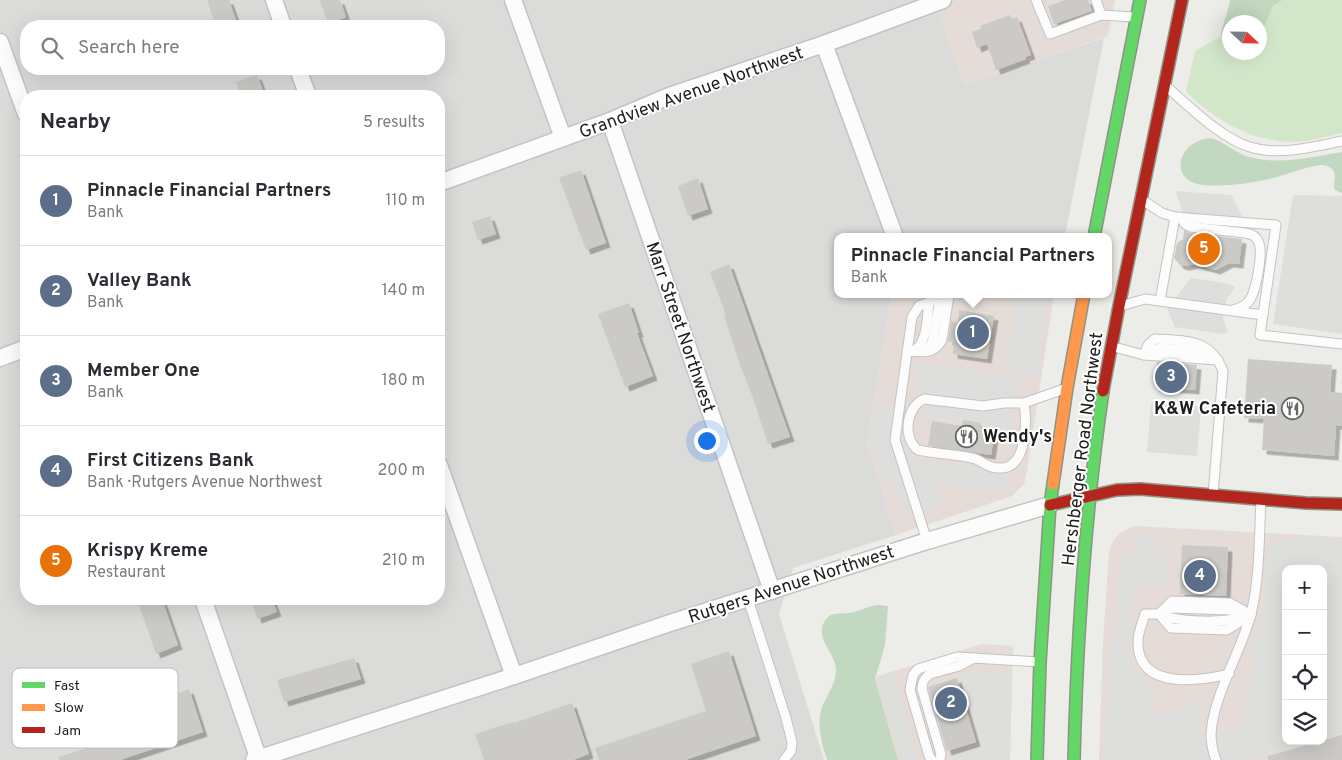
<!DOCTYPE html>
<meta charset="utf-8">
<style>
:root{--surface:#fff;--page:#f7f7f7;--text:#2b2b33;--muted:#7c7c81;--line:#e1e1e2;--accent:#666665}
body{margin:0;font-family:Overpass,sans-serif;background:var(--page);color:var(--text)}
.controls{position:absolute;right:15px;bottom:15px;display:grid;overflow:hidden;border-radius:10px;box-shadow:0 5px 20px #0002}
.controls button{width:45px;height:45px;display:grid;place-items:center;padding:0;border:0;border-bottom:1px solid var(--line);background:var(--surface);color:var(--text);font:25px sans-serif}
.compass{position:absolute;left:1222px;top:15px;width:45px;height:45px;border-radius:50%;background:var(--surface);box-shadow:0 5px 20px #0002;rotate:112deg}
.you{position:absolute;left:706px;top:440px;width:18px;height:18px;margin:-12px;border:4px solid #fff;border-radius:50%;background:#1a73e8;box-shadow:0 0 0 8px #1a73e833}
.badge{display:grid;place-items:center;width:32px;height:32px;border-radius:50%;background:var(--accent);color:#fff;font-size:16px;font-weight:700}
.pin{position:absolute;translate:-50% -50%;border:2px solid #fff;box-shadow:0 1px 5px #0006}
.popup{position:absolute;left:834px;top:233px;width:278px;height:65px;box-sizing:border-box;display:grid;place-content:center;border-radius:10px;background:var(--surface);filter:drop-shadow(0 1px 4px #0005);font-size:16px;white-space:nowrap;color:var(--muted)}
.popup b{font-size:19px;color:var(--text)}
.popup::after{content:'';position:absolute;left:50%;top:100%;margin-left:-10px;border:10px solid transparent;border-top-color:var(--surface)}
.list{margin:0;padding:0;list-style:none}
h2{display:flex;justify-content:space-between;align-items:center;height:65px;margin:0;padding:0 20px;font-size:21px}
h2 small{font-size:16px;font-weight:400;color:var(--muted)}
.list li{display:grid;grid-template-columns:32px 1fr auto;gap:15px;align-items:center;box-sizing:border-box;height:90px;padding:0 20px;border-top:1px solid var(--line)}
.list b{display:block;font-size:19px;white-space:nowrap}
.list p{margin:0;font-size:16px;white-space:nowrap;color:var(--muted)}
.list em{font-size:16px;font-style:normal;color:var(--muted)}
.icon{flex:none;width:28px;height:28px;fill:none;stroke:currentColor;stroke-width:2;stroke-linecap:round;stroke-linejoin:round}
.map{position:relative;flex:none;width:1342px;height:760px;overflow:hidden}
.search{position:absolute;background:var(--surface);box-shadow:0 5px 20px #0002;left:20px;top:20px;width:425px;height:55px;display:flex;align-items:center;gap:12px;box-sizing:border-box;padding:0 18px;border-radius:20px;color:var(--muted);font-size:19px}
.panel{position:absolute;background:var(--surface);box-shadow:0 5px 20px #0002;left:20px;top:90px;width:425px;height:515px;border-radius:20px}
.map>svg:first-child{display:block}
.residential{fill:#dbdbd9;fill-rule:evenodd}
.commercial{fill:#e5dcd7;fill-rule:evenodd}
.grass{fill:#d2e6ca}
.forest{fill:#c2d8c0}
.parking{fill:#dededd}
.building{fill:#cbcac7;filter:url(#shadow)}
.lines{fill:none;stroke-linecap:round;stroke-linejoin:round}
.lane-casing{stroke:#c3c3c2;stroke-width:11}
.street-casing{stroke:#c3c3c2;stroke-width:19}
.fast-casing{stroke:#8e9582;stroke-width:14}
.slow-casing{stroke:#8e9582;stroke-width:14}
.jam-casing{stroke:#8e9582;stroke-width:14}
.lane{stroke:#fcfcfc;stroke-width:9}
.street{stroke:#fcfcfc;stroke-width:16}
.fast{stroke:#63d668;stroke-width:11}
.slow{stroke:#ff974d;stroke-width:11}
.jam{stroke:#b3261e;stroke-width:11}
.labels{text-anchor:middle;stroke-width:4;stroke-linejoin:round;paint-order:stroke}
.street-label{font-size:18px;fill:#1e1e1e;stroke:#fff}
.poi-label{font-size:18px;font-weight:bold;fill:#1e1e1e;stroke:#fff;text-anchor:end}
.key{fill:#fff;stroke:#bcbcbc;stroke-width:1}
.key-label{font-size:14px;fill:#1e1e1e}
</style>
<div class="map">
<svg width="1342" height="760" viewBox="0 0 1342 760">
<defs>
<filter id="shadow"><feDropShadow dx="4.5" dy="4.5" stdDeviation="0" flood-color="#0004"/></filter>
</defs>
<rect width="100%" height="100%" fill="#ecece8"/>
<path class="residential" d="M0 0H934L965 85 1104 38 1065 236 838 237V294H904L891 299 867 444 896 535 793 568 779 614 824 760H0ZM26 26H439V69H26ZM26 96H439V599H26Z"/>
<g class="commercial">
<polygon points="934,0 1115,0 1108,36 965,85"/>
<polygon points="904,294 1054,294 1026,476 1024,484 1012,496 896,535 867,444 891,299"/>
<path d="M1134 526 1342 537V760H1099L1103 641 1109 553 1111 545 1119 533ZM1286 569H1323V741H1286Z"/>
<polygon points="982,644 1013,646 1010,760 898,760 875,679 878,676"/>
</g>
<path class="grass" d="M1283 0H1342V133C1326 136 1308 142 1292 142 1251 141 1215 120 1186 92L1195 51 1221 36 1229 42 1230 52H1260V29L1264 25 1273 6Z"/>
<g class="forest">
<path d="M1230 0H1283L1273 6 1264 26 1260 29V22H1230L1229 42H1228L1221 36C1222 24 1228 13 1230 0Z"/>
<path d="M1211 138C1224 142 1234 151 1246 156 1276 166 1312 157 1342 152V193L1335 190C1332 183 1338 175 1332 169 1329 166 1325 165 1321 165 1304 167 1289 174 1273 178 1254 183 1224 187 1204 185 1168 182 1176 141 1211 138Z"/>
<path d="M878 605 888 606 885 645 875 679 898 760H827C822 743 816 726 822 707 827 694 837 683 836 668 834 651 812 636 827 618 833 612 841 614 848 613 859 612 868 606 878 605Z"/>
</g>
<g class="parking">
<polygon points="1175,191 1231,195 1248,227 1187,222"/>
<polygon points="1293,195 1342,196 1342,334 1273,324"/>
<polygon points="1191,278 1230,284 1235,288 1227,298 1223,319 1228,332 1222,334 1175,327 1167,309"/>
<polygon points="1018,295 1049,300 1037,376 1006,371"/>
<polygon points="919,362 1015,376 1009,414 1015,415 1013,431 983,426 983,422 961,419 960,423 925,418 928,394 914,392"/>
<polygon points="877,402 906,407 902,438 903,445 911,455 918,459 1005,471 1011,492 937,483 942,505 909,515 905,513 901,509 891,478 882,480 870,443"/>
<polygon points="1151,403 1201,407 1197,456 1147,452"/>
<polygon points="1295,536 1338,539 1342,552 1342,732 1323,738 1323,569 1286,569 1286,741 1311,741 1246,760 1222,760 1215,734 1241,727 1255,659 1248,657 1264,604 1266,552 1273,543"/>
<polygon points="1136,537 1154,538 1154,543 1157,547 1167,547 1166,589 1134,587 1132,632 1127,643 1132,664 1144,681 1139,686 1139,690 1153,691 1152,716 1200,703 1197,719 1209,760 1105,760 1109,642 1117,628 1120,558 1130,558 1135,553"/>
<polygon points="894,673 918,760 901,760 878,677"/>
<polygon points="960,673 1012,675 1010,760 952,760 952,755 981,747"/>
</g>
<g class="building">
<polygon points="207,0 229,0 238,26 216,26"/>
<polygon points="319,0 340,0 346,17 329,24"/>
<polygon points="1065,0 1088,0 1092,11 1054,24 1048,6"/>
<polygon points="1010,15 1012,19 1017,17 1031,55 1025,57 1026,59 996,70 987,44 977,48 972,32 981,29 980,26"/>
<polygon points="257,75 265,96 241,96 236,82"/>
<polygon points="581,170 606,243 586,250 559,178"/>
<polygon points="698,178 708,209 688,216 678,186"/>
<polygon points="490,216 496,234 478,240 472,222"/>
<polygon points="1184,230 1190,233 1242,239 1239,264 1229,263 1216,270 1194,264 1185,266 1180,265 1174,258 1177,243 1183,239"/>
<polygon points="729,264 790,437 768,444 752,395 741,368 724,316 726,315 710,272"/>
<polygon points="629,303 639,333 637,333 653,376 625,387 598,314"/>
<polygon points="959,310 994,316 987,359 953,354 954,342 948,341 951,321 958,323"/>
<polygon points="1248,359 1332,365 1330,392 1342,393 1342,426 1336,425 1334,456 1262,450 1264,419 1244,418"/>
<polygon points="1157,362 1197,365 1195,390 1155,387"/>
<polygon points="963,420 981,423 980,428 995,430 991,455 928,446 932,421 962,426"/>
<polygon points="1182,545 1228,547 1226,596 1180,594"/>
<polygon points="137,599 162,599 178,645 156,654"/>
<polygon points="251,599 272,599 277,612 257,619"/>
<polygon points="729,651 756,736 685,760 599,760 595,748 706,711 691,664"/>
<polygon points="354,658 361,679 284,702 277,680"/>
<polygon points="957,678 976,742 947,751 928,687"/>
<polygon points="189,689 203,732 120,760 59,760 59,757 177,718 170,697"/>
<polygon points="572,703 589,754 573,760 484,760 475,734 513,722 514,723"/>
<polygon points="1342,735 1342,760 1268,760 1268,756"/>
</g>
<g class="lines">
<defs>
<g id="lane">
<polyline points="1036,0 1050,34 1101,15 1096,0"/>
<polyline points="1101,15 1134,17"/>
<path d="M1168 88C1190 107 1222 139 1250 147 1279 156 1313 147 1342 141"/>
<polyline points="1144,201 1162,213 1175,217 1276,225 1260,335 1342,344"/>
<path d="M1180 217 1185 224 1191 227 1245 233C1251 234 1255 235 1258 241 1264 251 1256 292 1249 301 1244 307 1239 309 1232 310"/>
<polyline points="1160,301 1175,217"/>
<polyline points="1124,305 1145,299 1263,315"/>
<polyline points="1114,347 1144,355 1218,360"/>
<path d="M907 351C921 352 934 355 942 340L949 295"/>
<path d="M913 351C928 344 927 317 929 302"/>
<polyline points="923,351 931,345 933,339 940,298"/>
<polyline points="1146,354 1160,348 1209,351"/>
<path d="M1144 355 1148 345 1155 339C1186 341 1210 338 1223 371L1213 495"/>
<path d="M1024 403C1027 421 1027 468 1001 468 987 469 983 460 972 458 954 454 936 454 918 450 902 438 906 407 924 399L983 406 1004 403H1024L1064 389"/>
<polyline points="927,541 895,440 912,317 919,306 951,294"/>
<polyline points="748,599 786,718 792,742 791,751 784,760"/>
<polyline points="1163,612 1171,608 1230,610 1241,613"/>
<polyline points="1159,614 1171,628 1227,630 1251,615"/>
<path d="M1160 615C1182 622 1218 623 1241 618"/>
<path d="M1229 674C1200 681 1140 690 1138 645 1137 635 1142 623 1145 614H1159L1172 601 1230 603 1251 615"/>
<polyline points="932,760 929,756 910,690 913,675 918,669 957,657 1039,662"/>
<path d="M940 760 941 754 922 689C922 682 924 678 930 674L959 666 974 658"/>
<path d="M1216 760C1213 752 1211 743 1211 734 1213 696 1241 652 1251 614 1260 577 1259 537 1261 500"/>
</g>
<g id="street">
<polyline points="274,0 283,26"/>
<polyline points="513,0 563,138"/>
<polyline points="0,42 26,114"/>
<polyline points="824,44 895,237"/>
<polyline points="298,69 308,96"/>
<polyline points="610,121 772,591"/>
<polyline points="439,183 610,121 669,96 824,44 943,0"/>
<polyline points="0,358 26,348"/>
<polyline points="439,465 514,676"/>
<polyline points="203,599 259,760"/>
<polyline points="254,760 514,676 670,623 927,541 1050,505"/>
</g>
<g id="fast">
<polyline points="1094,237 1140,0"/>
<polyline points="1037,760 1040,662 1050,505 1053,484"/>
<path d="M1074 760C1077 637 1085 513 1103 391"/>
</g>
<polyline id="slow" points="1053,484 1067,388 1084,294"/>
<g id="jam">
<polyline points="1103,391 1119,306 1182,0"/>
<polyline points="1050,505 1117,490 1140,489 1306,503 1342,504"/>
</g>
</defs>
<use href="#lane" class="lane-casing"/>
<use href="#street" class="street-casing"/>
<use href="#fast" class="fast-casing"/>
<use href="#slow" class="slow-casing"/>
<use href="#jam" class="jam-casing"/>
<use href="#lane" class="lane"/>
<use href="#street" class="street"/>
<use href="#fast" class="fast"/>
<use href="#slow" class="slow"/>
<use href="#jam" class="jam"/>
</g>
<defs>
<symbol id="restaurant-ring" viewBox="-11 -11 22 22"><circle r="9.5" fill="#fff" stroke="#666665" stroke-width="1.5"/><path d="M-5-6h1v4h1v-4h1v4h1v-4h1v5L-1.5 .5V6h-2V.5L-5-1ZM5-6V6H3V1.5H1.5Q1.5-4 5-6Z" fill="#666665"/></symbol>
</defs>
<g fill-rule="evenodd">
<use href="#restaurant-ring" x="1280" y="396" width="25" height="25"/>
<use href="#restaurant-ring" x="954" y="424" width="25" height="25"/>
</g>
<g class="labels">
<g class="street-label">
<text transform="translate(691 92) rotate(-20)" y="6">Grandview Avenue Northwest</text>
<text transform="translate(681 327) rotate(71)" y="6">Marr Street Northwest</text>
<text transform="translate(1082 449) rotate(-83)" y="6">Hershberger Road Northwest</text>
<text transform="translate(791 584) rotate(-18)" y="6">Rutgers Avenue Northwest</text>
</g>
<g class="poi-label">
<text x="1276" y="414">K&amp;W Cafeteria</text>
<text x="983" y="442" text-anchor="start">Wendy's</text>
</g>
</g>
<rect x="12" y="668" width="166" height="80" rx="8" class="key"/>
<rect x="22" y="682" width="23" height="6" fill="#63d668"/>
<rect x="22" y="704" width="23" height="7" fill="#ff974d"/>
<rect x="22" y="727" width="23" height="6" fill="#b3261e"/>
<g class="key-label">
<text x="54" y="690">Fast</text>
<text x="54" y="712">Slow</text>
<text x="54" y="735">Jam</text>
</g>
</svg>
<div class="controls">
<button>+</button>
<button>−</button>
<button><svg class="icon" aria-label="locate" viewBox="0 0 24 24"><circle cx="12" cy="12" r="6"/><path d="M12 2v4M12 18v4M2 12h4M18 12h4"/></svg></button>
<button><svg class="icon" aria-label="layers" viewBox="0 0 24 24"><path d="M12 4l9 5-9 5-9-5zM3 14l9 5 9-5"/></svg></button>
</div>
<svg class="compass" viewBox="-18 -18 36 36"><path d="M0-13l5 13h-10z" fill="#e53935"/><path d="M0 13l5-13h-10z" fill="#7c7c81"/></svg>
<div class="you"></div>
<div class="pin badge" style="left:973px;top:333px;background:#5c6f8a">1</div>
<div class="popup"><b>Pinnacle Financial Partners</b>Bank</div>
<div class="pin badge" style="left:951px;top:703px;background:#5c6f8a">2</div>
<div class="pin badge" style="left:1171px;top:377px;background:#5c6f8a">3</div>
<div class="pin badge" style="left:1200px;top:576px;background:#5c6f8a">4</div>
<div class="pin badge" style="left:1204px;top:249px;background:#e8710a">5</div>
<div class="search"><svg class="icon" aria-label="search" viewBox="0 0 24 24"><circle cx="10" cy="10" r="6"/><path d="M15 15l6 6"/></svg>Search here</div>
<section class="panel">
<h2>Nearby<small>5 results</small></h2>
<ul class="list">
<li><span class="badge" style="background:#5c6f8a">1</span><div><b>Pinnacle Financial Partners</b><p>Bank</p></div><em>110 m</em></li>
<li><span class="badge" style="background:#5c6f8a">2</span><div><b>Valley Bank</b><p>Bank</p></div><em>140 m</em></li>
<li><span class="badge" style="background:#5c6f8a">3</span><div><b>Member One</b><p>Bank</p></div><em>180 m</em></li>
<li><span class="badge" style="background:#5c6f8a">4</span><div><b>First Citizens Bank</b><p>Bank · Rutgers Avenue Northwest</p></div><em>200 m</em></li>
<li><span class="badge" style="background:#e8710a">5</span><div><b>Krispy Kreme</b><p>Restaurant</p></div><em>210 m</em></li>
</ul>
</section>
</div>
